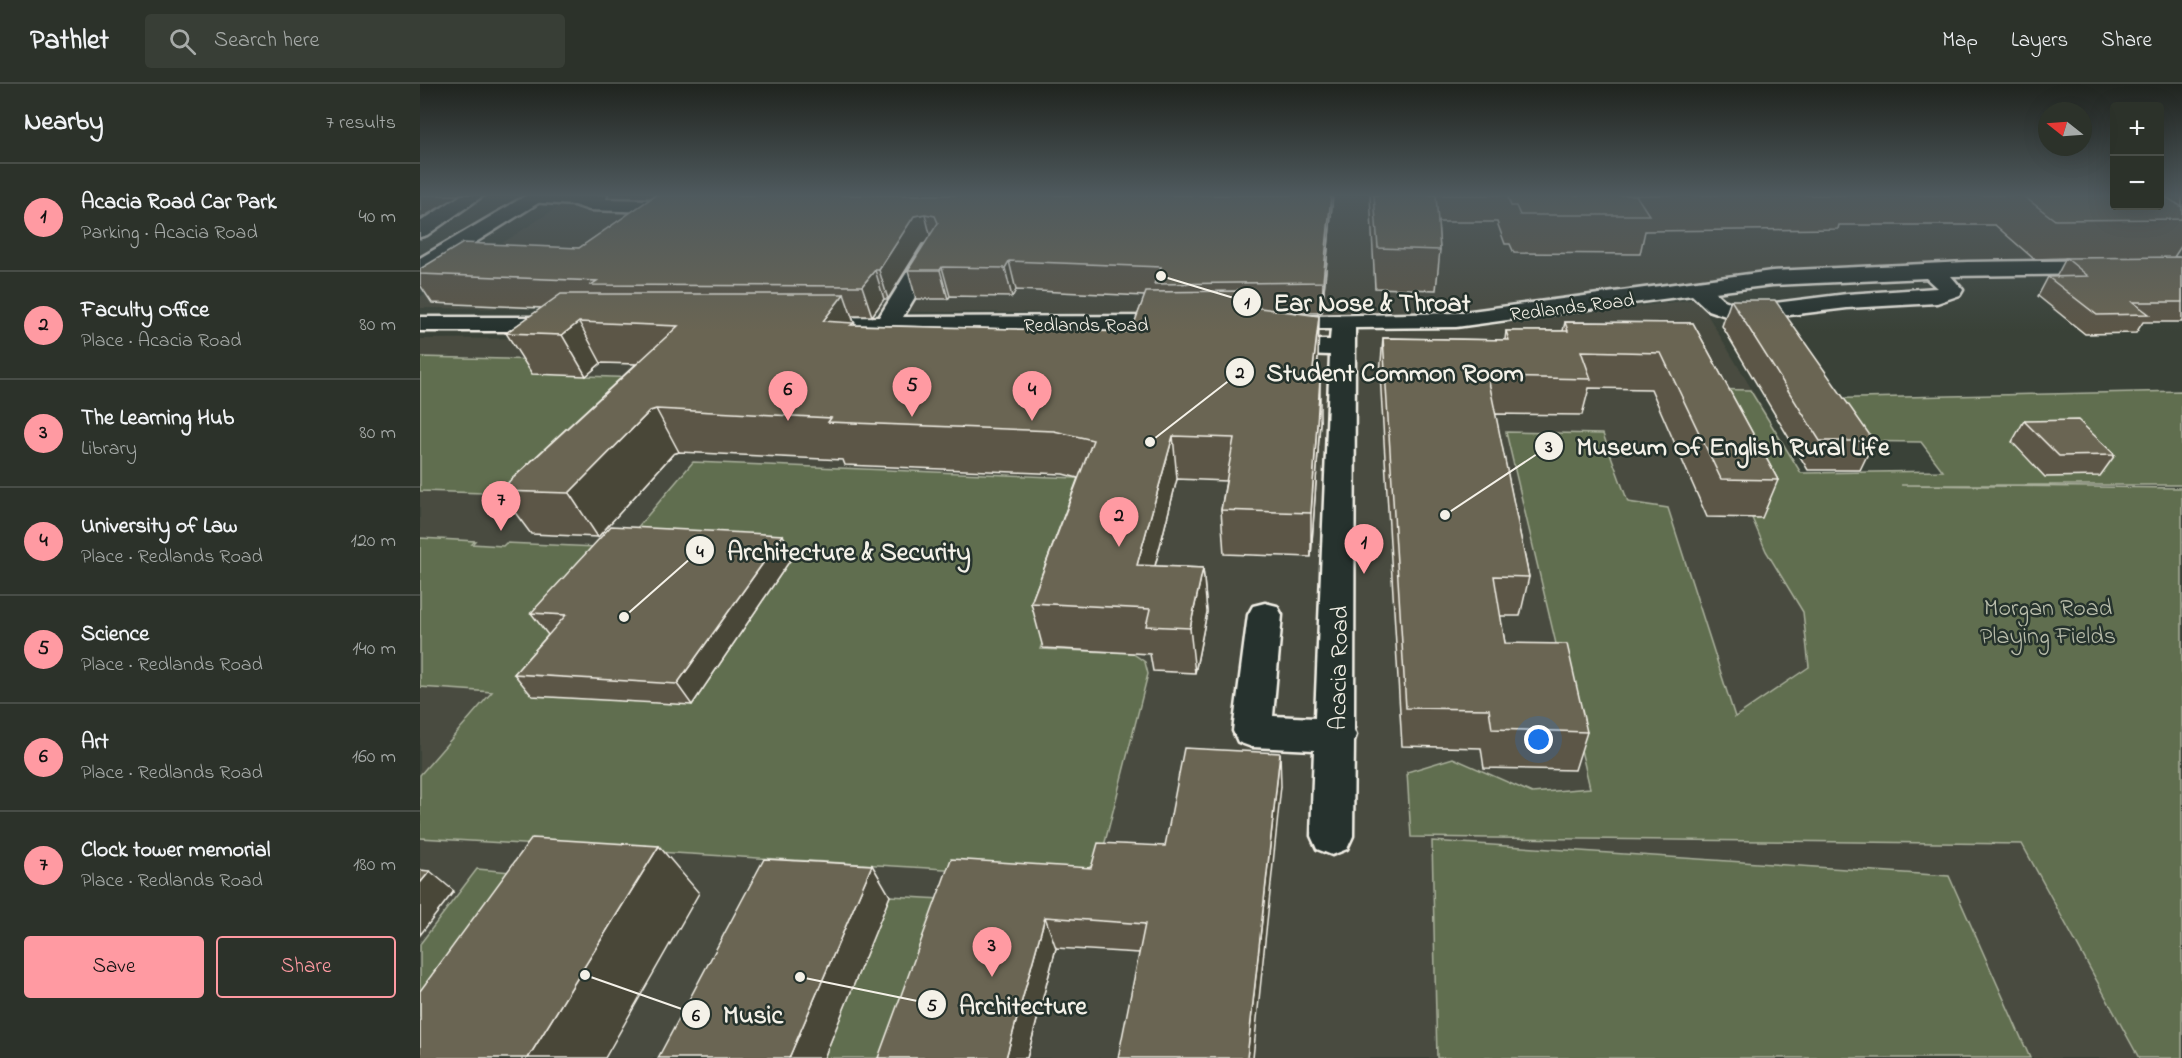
<!DOCTYPE html>
<meta charset="utf-8">
<style>
:root{--surface:#2c322a;--page:#383e36;--text:#f1f3f6;--muted:#a6aaa8;--line:#484d47;--accent:#ff9aa2}
body{margin:0;font-family:"Indie Flower",sans-serif;background:var(--page);color:var(--text)}
.controls{position:absolute;right:18px;top:18px;display:grid;overflow:hidden;border-radius:6px;box-shadow:0 6px 24px #0002}
.controls button{width:54px;height:54px;display:grid;place-items:center;padding:0;border:0;border-bottom:2px solid var(--line);background:var(--surface);color:var(--text);font:30px sans-serif}
.compass{position:absolute;left:1618px;top:18px;width:54px;height:54px;border-radius:50%;background:var(--surface);box-shadow:0 6px 24px #0002;rotate:287deg}
.you{position:absolute;left:1119px;top:656px;width:21px;height:21px;margin:-15px;border:4px solid #fff;border-radius:50%;background:#1a73e8;box-shadow:0 0 0 9px #1a73e833}
.badge{display:grid;place-items:center;width:39px;height:39px;border-radius:50%;background:var(--accent);color:#111;font-size:20px;font-weight:700}
.pin{position:absolute;translate:-50% -50px;filter:drop-shadow(0 2px 3px #0008)}
.pin::after{content:'';position:absolute;top:32px;width:21px;height:18px;background:inherit;clip-path:polygon(0 0,100% 0,50% 100%)}
.list{margin:0;padding:0;list-style:none}
h2{display:flex;justify-content:space-between;align-items:center;height:78px;margin:0;padding:0 24px;font-size:26px}
h2 small{font-size:20px;font-weight:400;color:var(--muted)}
.list li{display:grid;grid-template-columns:39px 1fr auto;gap:18px;align-items:center;box-sizing:border-box;height:108px;padding:0 24px;border-top:2px solid var(--line)}
.list b{display:block;font-size:22px;white-space:nowrap}
.list p{margin:0;font-size:20px;white-space:nowrap;color:var(--muted)}
.list em{font-size:20px;font-style:normal;color:var(--muted)}
.actions{display:flex;gap:12px;padding:18px 24px}
.actions a{flex:1;padding:14px 0;border:2px solid var(--accent);border-radius:6px;text-align:center;font-size:21px;color:var(--accent)}
.actions .main{background:var(--accent);color:#111}
.icon{flex:none;width:33px;height:33px;fill:none;stroke:currentColor;stroke-width:2;stroke-linecap:round;stroke-linejoin:round}
.map{position:relative;flex:none;width:1762px;height:974px;overflow:hidden}
header{display:flex;align-items:center;gap:36px;box-sizing:border-box;height:84px;padding:0 30px;background:var(--surface);border-bottom:2px solid var(--line)}
header strong{font-size:28px}
nav{display:flex;gap:33px;margin-inline-start:auto;font-size:21px}
.search{width:420px;height:54px;background:var(--page);display:flex;align-items:center;gap:15px;box-sizing:border-box;padding:0 21px;border-radius:6px;color:var(--muted);font-size:22px}
main{display:flex}
aside{flex:1;background:var(--surface)}
.map>svg:first-child{display:block}
.built{fill:#484c40}
.green{fill:#616e50;stroke:#aab09c;stroke-width:1.5}
.lines{fill:none;stroke-linecap:round;stroke-linejoin:round}
.minor-casing{stroke:#f4f1e8;stroke-width:5}
.major-casing{stroke:#f4f1e8;stroke-width:5}
.minor{fill:#26332d;fill-rule:evenodd}
.major{fill:#26332d;fill-rule:evenodd}
.wall{fill:#5b5747;stroke:#f4f1e8;stroke-width:1.5;fill-rule:evenodd}
.shaded-wall{fill:#4a4739;stroke:#f4f1e8;stroke-width:1.5}
.building{fill:#6a6552;stroke:#f4f1e8;stroke-width:1.5}
.labels{text-anchor:middle;stroke-width:5;stroke-linejoin:round;paint-order:stroke}
.far-street-label{font-size:20px;fill:#f4f1e8;stroke:#26332d}
.park-label{font-size:24px;fill:#b9bdab;stroke:#26332d}
.street-label{font-size:24px;fill:#f4f1e8;stroke:#26332d}
.leader{fill:none;stroke:#f4f1e8;stroke-width:2}
.callout-dot{fill:#f4f1e8;stroke:#26332d;stroke-width:2}
.mark-label{font-size:18px;text-anchor:middle;font-weight:bold;fill:#111}
.callout-label{font-size:26px;text-anchor:middle;font-weight:bold;fill:#f4f1e8;stroke:#26332d;stroke-width:5;stroke-linejoin:round;paint-order:stroke}
</style>
<header>
<strong>Pathlet</strong>
<div class="search"><svg class="icon" aria-label="search" viewBox="0 0 24 24"><circle cx="10" cy="10" r="6"/><path d="M15 15l6 6"/></svg>Search here</div>
<nav><a>Map</a><a>Layers</a><a>Share</a></nav>
</header>
<main>
<aside>
<h2>Nearby<small>7 results</small></h2>
<ul class="list">
<li><span class="badge">1</span><div><b>Acacia Road Car Park</b><p>Parking · Acacia Road</p></div><em>40 m</em></li>
<li><span class="badge">2</span><div><b>Faculty Office</b><p>Place · Acacia Road</p></div><em>80 m</em></li>
<li><span class="badge">3</span><div><b>The Learning Hub</b><p>Library</p></div><em>80 m</em></li>
<li><span class="badge">4</span><div><b>University of Law</b><p>Place · Redlands Road</p></div><em>120 m</em></li>
<li><span class="badge">5</span><div><b>Science</b><p>Place · Redlands Road</p></div><em>140 m</em></li>
<li><span class="badge">6</span><div><b>Art</b><p>Place · Redlands Road</p></div><em>160 m</em></li>
<li><span class="badge">7</span><div><b>Clock tower memorial</b><p>Place · Redlands Road</p></div><em>180 m</em></li>
</ul>
<div class="actions"><a class="main">Save</a><a>Share</a></div>
</aside>
<div class="map">
<svg width="1762" height="974" viewBox="0 0 1762 974">
<rect width="100%" height="100%" fill="#3a4238"/>
<filter id="ink" filterUnits="userSpaceOnUse"><feTurbulence type="fractalNoise" baseFrequency=".0167" numOctaves="2"/><feDisplacementMap in="SourceGraphic" scale="12" xChannelSelector="R" yChannelSelector="G"/><feConvolveMatrix kernelMatrix="1 2 1 2 8 2 1 2 1" color-interpolation-filters="sRGB"/></filter>
<g filter="url(#ink)">
<g class="built">
<polygon points="156,111 1694,111 1694,122 1740,122 1762,111 1762,175 1535,179 1026,232 0,224 0,213"/>
<polygon points="1278,215 1602,760 1719,974 0,974 0,255 1033,246"/>
</g>
<g class="green">
<polygon points="0,273 129,276 166,292 243,295 125,411 0,407"/>
<polygon points="1277,305 1330,306 1381,389 1523,387 1501,358 1421,357 1393,315 1762,307 1762,401 1481,401 1762,404 1762,974 1719,974 1602,760 991,753 987,688 1033,674 1112,709 1170,704 1086,348 1183,350 1208,418 1248,424 1315,633 1389,583 1383,528 1346,467 1332,434 1341,433"/>
<polygon points="273,378 680,395 620,565 712,569 725,578 728,590 682,770 660,793 0,754 0,691 72,608 0,603 0,454 55,457 52,460 83,462 86,459 200,464"/>
<polygon points="1012,757 1529,792 1610,974 1017,974"/>
<polygon points="57,785 104,789 0,932 0,860"/>
<polygon points="470,812 521,815 463,974 404,974"/>
</g>
<g class="lines">
<defs>
<g id="minor">
<polygon points="41,111 64,111 7,151 0,153 0,138"/>
<polygon points="108,111 187,111 186,115 231,116 237,111 260,111 242,126 235,128 169,126 154,121 109,118 106,114"/>
<polygon points="512,160 520,161 523,166 483,233 758,232 766,234 770,239 766,244 758,246 390,248 381,246 378,241 381,236 390,234 459,233 504,161"/>
<path d="M1762 175V189L1531 192 1543 206 1540 211 1517 219 1427 224 1320 237 1288 226 1272 211 1036 243 935 244 934 646 936 651 934 657 933 752 927 765 912 771 897 765 891 752 894 666 832 663 818 658 813 647 828 531 833 522 845 519 857 522 862 531 853 632 895 634 910 271 884 270 844 261 841 256 844 251 853 249 884 256H910L911 245H855L847 243 843 238 847 233 1036 229 1352 187 1547 178ZM1506 194 1517 204 1427 210 1322 223 1304 216 1295 208 1352 201Z"/>
<polygon points="0,233 143,233 151,235 155,240 151,245 143,247 0,247"/>
</g>
<polygon id="major" points="107,111 131,111 8,188 0,190 0,174"/>
</defs>
<use href="#minor" class="minor-casing"/>
<use href="#major" class="major-casing"/>
<use href="#minor" class="minor"/>
<use href="#major" class="major"/>
</g>
<g class="wall">
<path d="M236 111H913L902 228H870L899 232 898 273 896 294 900 337 891 473 804 470 801 426 806 397 757 395 735 482 783 484 787 528 775 589 733 587 730 570 623 564 611 519 658 394 643 390 425 381 423 376 259 368 253 370 178 453 111 450 79 407 216 280 181 279 166 292 112 290 86 249 122 224 12 219 0 201V185L159 164ZM505 159 488 186 496 215H528L530 212 592 213 596 206 725 212 711 248 435 241 432 232H452L464 215H468L502 160Z"/>
<polygon points="950,111 1762,111 1762,161 1754,173 1762,173 1762,238 1723,238 1716,249 1665,250 1618,212 1628,193 1636,193 1646,174 1614,175 1575,141 1419,141 1418,145 1225,147 1220,170 1094,169 1090,160 1085,160 1077,138 1018,138 1020,166 1016,206 955,204"/>
<polygon points="1311,216 1454,357 1440,386 1388,386 1302,242"/>
<polygon points="1145,238 1273,239 1358,396 1342,434 1287,433 1231,305 1169,304 1162,331 1075,330 1109,493 1100,532 1080,532 1085,559 1167,648 1155,686 1064,684 1061,664 982,662 960,290 963,254 1085,256 1086,247 1143,247"/>
<polygon points="1604,337 1695,371 1680,392 1625,393 1592,358"/>
<polygon points="373,472 272,621 112,612 94,590 128,551 111,529"/>
<polygon points="861,702 719,869 636,864 607,974 458,974 671,784 745,762"/>
</g>
<g class="shaded-wall">
<polygon points="0,111 40,111 0,135"/>
<polygon points="911,111 913,111 902,228 903,198"/>
<polygon points="505,130 512,158 502,160 468,215 459,186 494,132"/>
<polygon points="589,177 596,206 592,213 585,184"/>
<polygon points="522,183 530,212 528,215 520,186"/>
<polygon points="455,186 464,215 452,232 442,202"/>
<polygon points="817,207 819,247 813,215"/>
<polygon points="424,210 438,250 403,237"/>
<polygon points="899,232 898,273 892,336 892,294"/>
<polygon points="159,238 181,279 166,292 142,251"/>
<polygon points="900,295 900,337 891,473 891,429"/>
<polygon points="236,325 259,368 253,370 178,453 149,409 230,327"/>
<polygon points="753,352 757,395 724,525 717,481"/>
<polygon points="363,451 373,472 272,621 257,600"/>
<polygon points="783,484 787,528 775,589 770,544"/>
<polygon points="860,669 861,702 833,974 827,974"/>
<polygon points="239,762 279,809 185,974 108,974"/>
<polygon points="452,781 470,812 404,974 369,974"/>
<polygon points="10,787 34,807 0,851 0,799"/>
<polygon points="625,833 636,864 607,974 586,974"/>
</g>
<g class="building">
<polygon points="236,111 911,111 903,198 734,200 741,183 589,177 585,184 522,183 520,186 488,186 518,139 515,132 505,130 494,132 459,186 455,186 442,202 171,201 177,197 0,190 0,185 43,159 159,164"/>
<polygon points="954,111 1016,111 1020,166 958,164"/>
<polygon points="1087,111 1216,111 1229,131 1100,131 1096,122 1091,122"/>
<polygon points="1602,111 1695,111 1695,122 1740,122 1740,111 1743,111 1762,123 1762,135 1635,136"/>
<polygon points="1762,173 1762,218 1713,218 1729,230 1677,231 1628,193 1668,192 1646,174"/>
<polygon points="817,207 813,215 818,221 899,232 892,294 900,295 891,429 801,426 814,354 753,352 717,481 783,484 770,544 726,542 730,525 611,519 673,356 634,347 408,338 411,334 236,325 230,327 149,409 79,407 258,242 159,238 142,251 86,249 141,210 424,210 403,237 434,239 431,241 711,248 726,208"/>
<polygon points="1311,216 1355,216 1454,357 1400,357"/>
<polygon points="1145,238 1273,239 1358,396 1301,395 1241,269 1161,267 1171,295 1068,293 1109,493 1074,492 1085,559 1147,560 1167,648 1072,645 1069,625 986,624 963,254 1089,256 1086,247 1148,247"/>
<polygon points="1658,336 1695,371 1639,372 1604,337"/>
<polygon points="191,442 363,451 257,600 94,590 146,531 111,529"/>
<polygon points="764,664 860,669 827,974 698,974 725,840 625,833 586,974 458,974 531,775 671,784 678,759 745,762"/>
<polygon points="112,754 239,762 108,974 0,974 0,907"/>
<polygon points="344,775 452,781 369,974 238,974"/>
<polygon points="0,786 10,787 0,799"/>
</g>
</g>
<linearGradient id="sky" x2="0" y2="1"><stop stop-color="#20241f"/><stop offset="0.45" stop-color="#4f5a5e"/><stop offset="1" stop-color="#4f5a5e" stop-opacity="0"/></linearGradient>
<rect width="1762" height="247" fill="url(#sky)"/>
<g class="labels">
<g class="far-street-label">
<text transform="translate(1152 222) rotate(-7)" y="7">Redlands Road</text>
<text x="666" y="247">Redlands Road</text>
</g>
<g class="park-label">
<text x="1628" y="531">Morgan Road<tspan x="1628" dy="28">Playing Fields</tspan></text>
</g>
<g class="street-label">
<text transform="translate(918 584) rotate(-89)" y="8">Acacia Road</text>
</g>
</g>
<path class="leader" d="M741 192L827 218M730 358L820 288M1025 431L1129 362M204 533L280 466M380 893L512 920M165 891L276 930"/>
<g class="callout-dot">
<circle cx="741" cy="192" r="6"/>
<circle cx="730" cy="358" r="6"/>
<circle cx="1025" cy="431" r="6"/>
<circle cx="204" cy="533" r="6"/>
<circle cx="380" cy="893" r="6"/>
<circle cx="165" cy="891" r="6"/>
<circle cx="827" cy="218" r="15"/>
<circle cx="820" cy="288" r="15"/>
<circle cx="1129" cy="362" r="15"/>
<circle cx="280" cy="466" r="15"/>
<circle cx="512" cy="920" r="15"/>
<circle cx="276" cy="930" r="15"/>
</g>
<g class="mark-label">
<text x="827" y="224">1</text>
<text x="820" y="294">2</text>
<text x="1129" y="368">3</text>
<text x="280" y="473">4</text>
<text x="512" y="927">5</text>
<text x="276" y="937">6</text>
</g>
<g class="callout-label">
<text x="952" y="227">Ear Nose &amp; Throat</text>
<text x="975" y="297">Student Common Room</text>
<text x="1313" y="371">Museum Of English Rural Life</text>
<text x="429" y="476">Architecture &amp; Security</text>
<text x="603" y="930">Architecture</text>
<text x="333" y="939">Music</text>
</g>
</svg>
<div class="controls">
<button>+</button>
<button>−</button>
</div>
<svg class="compass" viewBox="-18 -18 36 36"><path d="M0-13l5 13h-10z" fill="#e53935"/><path d="M0 13l5-13h-10z" fill="#a6aaa8"/></svg>
<div class="you"></div>
<div class="pin badge" style="left:944px;top:490px">1</div>
<div class="pin badge" style="left:699px;top:463px">2</div>
<div class="pin badge" style="left:572px;top:893px">3</div>
<div class="pin badge" style="left:612px;top:337px">4</div>
<div class="pin badge" style="left:492px;top:333px">5</div>
<div class="pin badge" style="left:368px;top:337px">6</div>
<div class="pin badge" style="left:81px;top:447px">7</div>
</div>
</main>
